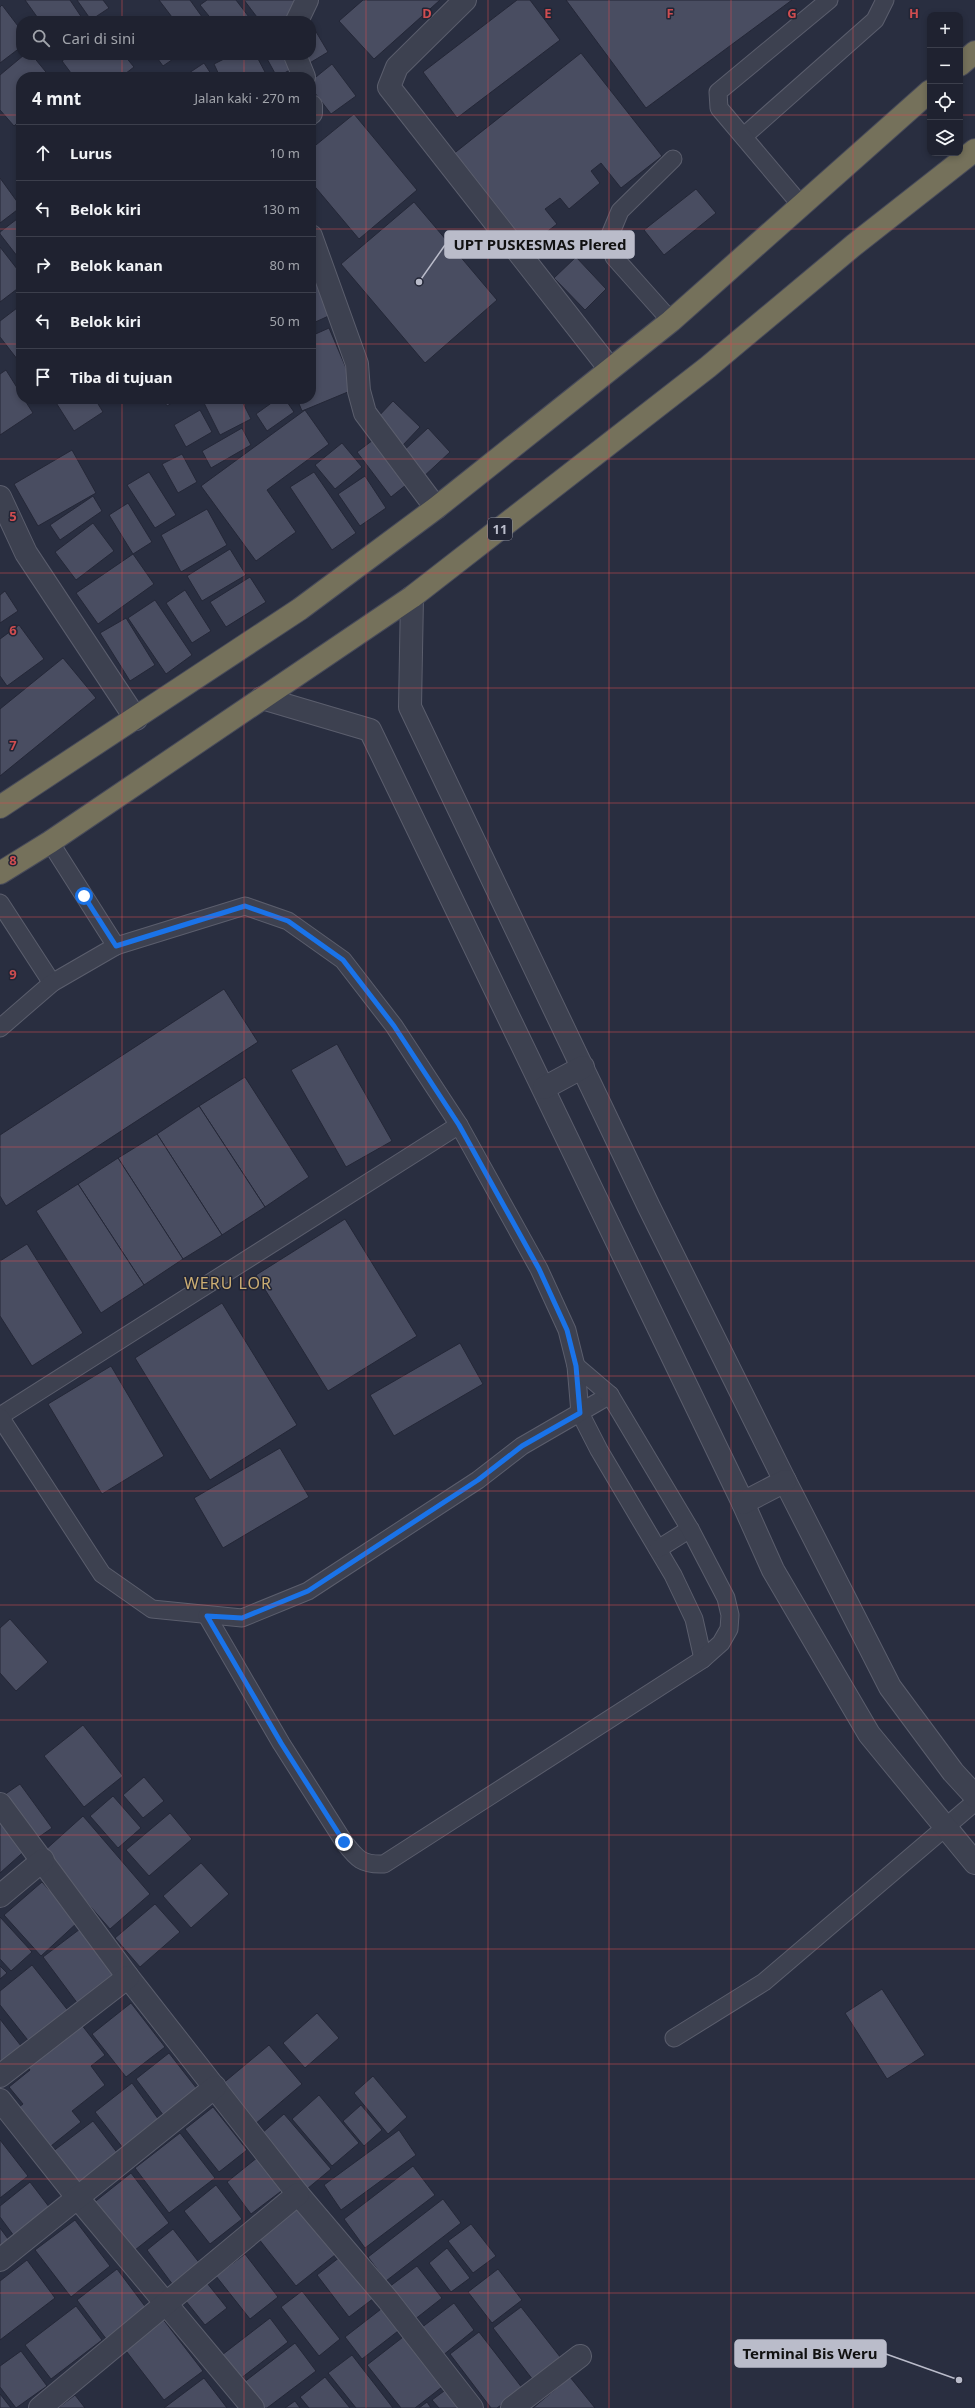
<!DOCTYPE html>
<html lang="id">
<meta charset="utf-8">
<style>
:root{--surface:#1f2230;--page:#2c2f3c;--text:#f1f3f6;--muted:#a1a4ab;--line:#3c3f4c}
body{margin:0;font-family:"Noto Sans",sans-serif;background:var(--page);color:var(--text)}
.controls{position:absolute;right:12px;top:12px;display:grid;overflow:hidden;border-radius:8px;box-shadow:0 2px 6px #0003}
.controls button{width:36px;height:36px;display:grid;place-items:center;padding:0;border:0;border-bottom:1px solid var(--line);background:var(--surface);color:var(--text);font:20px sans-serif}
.stop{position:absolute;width:12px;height:12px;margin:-9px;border:3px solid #1a73e8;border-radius:50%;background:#fff}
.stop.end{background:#1a73e8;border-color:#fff;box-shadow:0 1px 4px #0008}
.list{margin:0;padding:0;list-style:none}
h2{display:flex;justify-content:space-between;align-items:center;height:52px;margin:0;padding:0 16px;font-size:17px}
h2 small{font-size:13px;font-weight:400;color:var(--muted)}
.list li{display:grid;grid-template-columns:26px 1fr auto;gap:12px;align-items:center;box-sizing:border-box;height:56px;padding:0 16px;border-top:1px solid var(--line)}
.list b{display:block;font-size:15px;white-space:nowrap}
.list em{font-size:13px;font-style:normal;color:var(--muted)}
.icon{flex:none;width:22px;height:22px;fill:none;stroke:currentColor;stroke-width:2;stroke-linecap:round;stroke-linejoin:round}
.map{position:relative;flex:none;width:975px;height:2408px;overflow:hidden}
.search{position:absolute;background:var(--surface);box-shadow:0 2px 6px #0003;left:16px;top:16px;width:300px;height:44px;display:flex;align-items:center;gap:10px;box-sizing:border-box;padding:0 14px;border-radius:16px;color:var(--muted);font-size:15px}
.panel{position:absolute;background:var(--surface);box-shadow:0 2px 6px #0003;left:16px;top:72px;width:300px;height:332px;border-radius:16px}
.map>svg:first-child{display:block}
.building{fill:#494d61;stroke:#242737}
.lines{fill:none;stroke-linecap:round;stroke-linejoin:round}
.lane-casing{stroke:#5b5e6d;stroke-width:19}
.street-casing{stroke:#5b5e6d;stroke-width:24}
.highway-casing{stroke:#484b5a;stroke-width:24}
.lane{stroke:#3d4150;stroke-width:17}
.street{stroke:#3d4150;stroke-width:22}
.highway{stroke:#75715b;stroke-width:22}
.route{stroke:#1a73e8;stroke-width:5}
.grid{fill:none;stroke:#cf4d50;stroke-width:1;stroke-opacity:0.55}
.labels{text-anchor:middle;stroke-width:3;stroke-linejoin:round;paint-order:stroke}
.shield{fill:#222535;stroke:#8c8f9d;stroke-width:1}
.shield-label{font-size:13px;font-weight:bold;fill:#babcca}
.quarter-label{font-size:16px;letter-spacing:1px;fill:#ccae73;stroke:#222535}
.grid-label{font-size:13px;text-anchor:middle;font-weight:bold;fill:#cf4d50;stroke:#222535;stroke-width:3;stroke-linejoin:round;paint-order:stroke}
.leader{fill:none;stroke:#babcca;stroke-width:1.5}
.callout-dot{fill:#babcca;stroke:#222535;stroke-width:1.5}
.callout{fill:#babcca;stroke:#babcca;stroke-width:1.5}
.callout-label{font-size:15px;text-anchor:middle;font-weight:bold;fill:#111}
</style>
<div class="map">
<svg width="975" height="2408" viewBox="0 0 975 2408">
<rect width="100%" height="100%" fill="#292e40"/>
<g class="building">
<polygon points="25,0 70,0 84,21 40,21"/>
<polygon points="77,0 103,0 109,8 91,20"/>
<polygon points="159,0 190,0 205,21 175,21"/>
<polygon points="207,0 236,0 252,21 213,21 200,5"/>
<polygon points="244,0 295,0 301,8 283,21 260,21"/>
<polygon points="363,0 440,0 374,59 339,21"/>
<polygon points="517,0 530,0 560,40 457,118 423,72"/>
<polygon points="566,0 792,0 646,108"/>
<polygon points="2,5 21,30 21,47 0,63 0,7"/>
<polygon points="312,25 328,52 308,64 303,55 311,55"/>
<polygon points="581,53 662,156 621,188 601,163 591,171 600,183 569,209 560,198 545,209 557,224 526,248 452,155"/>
<polygon points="24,55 32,55 50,77 21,77 21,120 14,126 0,110 0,75"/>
<polygon points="70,55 124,55 134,67 121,77 74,77 62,61"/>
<polygon points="155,55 179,55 163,66"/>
<polygon points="232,55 256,55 266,74 261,77 220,77 214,64"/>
<polygon points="265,55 293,55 299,65 277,77"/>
<polygon points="204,63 213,77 183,77"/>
<polygon points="332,64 356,96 331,114 311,88 311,81"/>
<polygon points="354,114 417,190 359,239 311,182 311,149"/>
<polygon points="0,178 21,207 0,223"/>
<polygon points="696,189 716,213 664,255 644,230"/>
<polygon points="414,202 497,300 425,363 341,264"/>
<polygon points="21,216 21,261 0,234 0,232"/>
<polygon points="0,247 21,274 21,286 0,302"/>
<polygon points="576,257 606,289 585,310 554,278"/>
<polygon points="311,265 333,314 311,324"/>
<polygon points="21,305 21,364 0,337 0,321"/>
<polygon points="329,328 355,389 302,411 297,399 311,399 311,336"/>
<polygon points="6,370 21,394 21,399 24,399 33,413 0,435 0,374"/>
<polygon points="58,399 95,399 103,412 74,431 55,401"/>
<polygon points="163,399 179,399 167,406"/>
<polygon points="202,399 241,399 251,419 220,435"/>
<polygon points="277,399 285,399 294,412 267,431 256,414"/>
<polygon points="393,401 420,427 403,445 376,419"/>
<polygon points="200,410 212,432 186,447 174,425"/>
<polygon points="305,410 329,444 267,490 296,532 256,561 201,486"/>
<polygon points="242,428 251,445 211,468 202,451"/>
<polygon points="428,428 450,452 421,479 399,455"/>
<polygon points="377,437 411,481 391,497 357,452"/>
<polygon points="342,443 362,467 335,489 315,465"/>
<polygon points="72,450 96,493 38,526 14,484"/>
<polygon points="182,454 197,482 178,493 162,464"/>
<polygon points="149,472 176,515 155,528 127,485"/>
<polygon points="314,472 356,533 332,550 290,487"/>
<polygon points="365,476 386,508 360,526 338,494"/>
<polygon points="93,496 102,511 60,540 50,525"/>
<polygon points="128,503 152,542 133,554 109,515"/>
<polygon points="207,509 227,545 181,572 161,535"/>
<polygon points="93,523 114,551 76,580 55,552"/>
<polygon points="230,549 246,575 202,601 187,576"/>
<polygon points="133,554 154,584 98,624 76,593"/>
<polygon points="250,577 266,602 226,627 210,602"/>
<polygon points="185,590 211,631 192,643 166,603"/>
<polygon points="5,591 18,611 0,623 0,595"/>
<polygon points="155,600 192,655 166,674 128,618"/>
<polygon points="126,618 155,665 130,681 100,633"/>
<polygon points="19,625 44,659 7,686 0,676 0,639"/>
<polygon points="63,658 96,698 0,776 0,709"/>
<polygon points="224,989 258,1042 6,1206 0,1196 0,1135"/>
<polygon points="337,1044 392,1141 346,1167 291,1070"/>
<polygon points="245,1077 309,1177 265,1207 199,1106"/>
<polygon points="199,1106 265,1207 222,1235 157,1134"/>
<polygon points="157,1134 222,1235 183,1259 118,1158"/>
<polygon points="118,1158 183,1259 144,1285 78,1184"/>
<polygon points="78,1184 144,1285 101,1313 36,1211"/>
<polygon points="345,1219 417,1336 328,1391 256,1275"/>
<polygon points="27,1244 83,1333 32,1366 0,1316 0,1261"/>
<polygon points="222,1303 297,1425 210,1480 135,1358"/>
<polygon points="460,1343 483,1384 394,1436 370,1395"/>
<polygon points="111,1366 164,1456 102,1494 48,1404"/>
<polygon points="280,1448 309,1497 223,1548 194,1498"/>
<polygon points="10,1619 48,1662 16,1691 0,1673 0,1628"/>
<polygon points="83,1725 123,1776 84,1807 44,1756"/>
<polygon points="144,1777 164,1801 143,1818 123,1795"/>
<polygon points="20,1784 52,1828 36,1839 4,1795"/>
<polygon points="113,1796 141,1828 118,1848 90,1816"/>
<polygon points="170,1813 192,1839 149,1876 126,1850"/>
<polygon points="0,1816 29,1847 0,1873"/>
<polygon points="83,1816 150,1894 110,1929 43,1852"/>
<polygon points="201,1863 229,1894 191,1928 163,1896"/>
<polygon points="42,1882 78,1922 41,1956 4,1915"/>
<polygon points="155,1904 180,1932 140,1967 115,1938"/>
<polygon points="0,1917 32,1952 11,1971 0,1959"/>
<polygon points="80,1929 118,1981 81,2008 43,1957"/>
<polygon points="32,1965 70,2013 31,2044 0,2005 0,1991"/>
<polygon points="0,1966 7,1973 0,1979"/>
<polygon points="882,1989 925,2055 887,2079 845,2013"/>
<polygon points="131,2003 165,2047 126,2077 92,2034"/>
<polygon points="317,2013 339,2038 305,2068 283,2043"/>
<polygon points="0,2019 25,2051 0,2071"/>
<polygon points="81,2024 105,2055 91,2066 105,2085 72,2111 81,2122 46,2150 15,2110 23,2104 9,2087 30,2070 27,2066"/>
<polygon points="269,2045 302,2084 254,2125 221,2085"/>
<polygon points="169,2053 201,2094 167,2120 136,2079"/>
<polygon points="373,2076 407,2117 388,2134 354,2093"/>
<polygon points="132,2083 159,2120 123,2148 95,2112"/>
<polygon points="319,2095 359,2143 332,2166 292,2119"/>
<polygon points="361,2105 382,2130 364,2146 343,2121"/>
<polygon points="213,2107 247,2150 219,2172 185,2129"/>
<polygon points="284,2114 331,2169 307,2189 261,2134"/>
<polygon points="93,2121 122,2159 78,2193 48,2155"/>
<polygon points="399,2130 416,2155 341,2210 324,2185"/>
<polygon points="180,2133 215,2178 169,2213 135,2168"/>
<polygon points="0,2140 28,2176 0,2198"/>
<polygon points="258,2157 284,2189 251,2214 227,2182"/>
<polygon points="413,2166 435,2195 365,2248 344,2219"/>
<polygon points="131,2173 169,2223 130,2254 92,2204"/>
<polygon points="30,2182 53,2212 17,2240 0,2217 0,2206"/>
<polygon points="216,2185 242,2219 210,2244 184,2211"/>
<polygon points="443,2199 461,2223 386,2281 368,2257"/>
<polygon points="298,2207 335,2255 296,2286 258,2238"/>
<polygon points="75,2220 110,2266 71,2297 35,2250"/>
<polygon points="471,2224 496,2256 473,2273 448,2241"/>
<polygon points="0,2228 14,2247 0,2257"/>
<polygon points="173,2229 201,2265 173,2285 147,2250"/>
<polygon points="447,2248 470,2278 451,2292 429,2263"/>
<polygon points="345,2253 378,2295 349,2317 317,2275"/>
<polygon points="245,2254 278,2297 250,2319 216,2276"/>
<polygon points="27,2260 55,2298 0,2340 0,2281"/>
<polygon points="417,2266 442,2298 414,2320 389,2287"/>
<polygon points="117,2269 150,2313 110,2344 77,2300"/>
<polygon points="498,2269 522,2300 492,2323 468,2292"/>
<polygon points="207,2283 227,2308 205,2325 185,2300"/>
<polygon points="302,2291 340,2339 319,2356 281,2307"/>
<polygon points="454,2303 474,2330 442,2356 421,2328"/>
<polygon points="76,2306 102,2340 51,2379 25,2345"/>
<polygon points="385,2306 402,2328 362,2359 345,2337"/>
<polygon points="521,2307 561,2358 533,2380 493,2328"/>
<polygon points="162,2318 203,2371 164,2400 123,2347"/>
<polygon points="270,2318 288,2342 236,2382 218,2358"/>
<polygon points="479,2332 523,2389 497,2408 491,2408 450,2354"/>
<polygon points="407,2334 446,2384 415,2408 401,2408 367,2365"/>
<polygon points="295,2343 316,2371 267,2408 256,2408 239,2386"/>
<polygon points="21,2351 47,2386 16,2408 0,2387 0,2366"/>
<polygon points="352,2355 393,2408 356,2408 328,2373"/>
<polygon points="325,2377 350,2408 309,2408 300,2397"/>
<polygon points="570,2377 595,2408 533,2408"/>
<polygon points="204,2378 227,2408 164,2408"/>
<polygon points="452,2385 470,2408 439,2408 432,2400"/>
<polygon points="0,2394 11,2408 0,2408"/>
<polygon points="75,2395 85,2408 58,2408"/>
<polygon points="295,2401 300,2408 285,2408"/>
<polygon points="427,2402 431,2408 419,2408"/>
</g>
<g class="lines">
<defs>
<g id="lane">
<polyline points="744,136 875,20 885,0"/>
<polyline points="800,204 719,108 718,92 829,0"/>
<polyline points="671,321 614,257 610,235 620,211 673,159"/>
<polyline points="50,842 116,946"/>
<polyline points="0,903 52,983"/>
<polyline points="0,1028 52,983 116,946 245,906 288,921 343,960 394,1026 459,1125 539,1269 567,1330 576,1366 580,1413 599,1450 673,1575 694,1619 703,1659"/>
<polyline points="0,1416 459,1125"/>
<polyline points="0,1417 102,1574 152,1609 242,1618 308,1591 478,1480 522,1446 610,1395"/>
<polyline points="658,1549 690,1529"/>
<path d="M207 1616 281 1743 344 1842C357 1859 362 1865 384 1864L703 1659 721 1643 729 1629 730 1615 726 1598 690 1529 610 1395 576 1366"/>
<polyline points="674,2038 764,1982 975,1802"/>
</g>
<g id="street">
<polyline points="465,0 397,67 389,87 610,369"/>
<polyline points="297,21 307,0"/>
<polyline points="295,55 304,77"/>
<polyline points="311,106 311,113"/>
<polyline points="311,236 357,364 359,391 365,413 436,508"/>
<polyline points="0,497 26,553 136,719"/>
<polyline points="412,597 410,707 649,1207 785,1481 890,1687 953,1772 975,1796"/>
<polyline points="262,698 370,730 743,1503 773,1570 869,1734 975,1863"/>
<polyline points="544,1088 583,1067"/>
<polyline points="743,1503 785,1481"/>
<polyline points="0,1804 128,1977 298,2194 388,2300 472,2408"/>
<polyline points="0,1896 43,1860"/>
<polyline points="0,2076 128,1977"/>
<polyline points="0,2100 77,2197 253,2408"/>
<polyline points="0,2260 215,2087"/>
<polyline points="40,2408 298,2194"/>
<polyline points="512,2408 580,2356"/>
</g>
<g id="highway">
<polyline points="960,65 975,52"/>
<polyline points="0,807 300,609 436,508 671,321 930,91"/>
<polyline points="0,873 50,842 412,597 708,367 854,245 975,150"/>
</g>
</defs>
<use href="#lane" class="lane-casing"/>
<use href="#street" class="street-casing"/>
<use href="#highway" class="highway-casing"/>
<use href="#lane" class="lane"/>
<use href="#street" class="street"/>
<use href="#highway" class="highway"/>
</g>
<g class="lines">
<polyline class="route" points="84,896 116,946 245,906 288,921 343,960 394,1026 459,1125 539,1269 567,1330 576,1366 580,1413 522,1446 478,1480 308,1591 242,1618 207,1616 281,1743 344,1842"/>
</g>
<path class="grid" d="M122 0V21M244 0V21M366 0V2408M488 0V2408M609 0V2408M731 0V2408M853 0V2408M122 55V77M244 55V77M0 115H21M311 115H930M960 115H975M0 229H21M311 229H975M0 344H21M311 344H975M122 399V2408M244 399V2408M0 459H975M0 573H975M0 688H975M0 803H975M0 917H975M0 1032H975M0 1147H975M0 1261H975M0 1376H975M0 1491H975M0 1605H975M0 1720H975M0 1835H975M0 1949H975M0 2064H975M0 2179H975M0 2293H975"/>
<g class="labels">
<rect class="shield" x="488" y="518" width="24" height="22" rx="3"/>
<g class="shield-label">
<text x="500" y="534">11</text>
</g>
<g class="quarter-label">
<text x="228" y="1289">WERU LOR</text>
</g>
</g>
<g class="grid-label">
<text x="427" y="18">D</text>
<text x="548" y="18">E</text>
<text x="670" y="18">F</text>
<text x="792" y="18">G</text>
<text x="914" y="18">H</text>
<text x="13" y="521">5</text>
<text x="13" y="635">6</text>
<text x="13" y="750">7</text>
<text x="13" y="865">8</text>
<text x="13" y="979">9</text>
</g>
<path class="leader" d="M419 282L445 245M959 2380L886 2354"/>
<g class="callout-dot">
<circle cx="419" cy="282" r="4"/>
<circle cx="959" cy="2380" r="4"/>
</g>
<g class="callout">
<rect x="445" y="231" width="189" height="27" rx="4"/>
<rect x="735" y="2340" width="151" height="27" rx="4"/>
</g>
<g class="callout-label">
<text x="540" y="250">UPT PUSKESMAS Plered</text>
<text x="810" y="2359">Terminal Bis Weru</text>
</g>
</svg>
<div class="controls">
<button>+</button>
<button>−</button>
<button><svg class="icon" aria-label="locate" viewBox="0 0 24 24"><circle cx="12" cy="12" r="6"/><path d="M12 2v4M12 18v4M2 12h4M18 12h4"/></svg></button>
<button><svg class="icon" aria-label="layers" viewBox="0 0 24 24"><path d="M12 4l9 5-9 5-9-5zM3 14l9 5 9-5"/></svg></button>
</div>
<div class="stop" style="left:84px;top:896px"></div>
<div class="stop end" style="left:344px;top:1842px"></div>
<div class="search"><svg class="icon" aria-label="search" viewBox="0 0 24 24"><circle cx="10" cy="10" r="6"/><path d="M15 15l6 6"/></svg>Cari di sini</div>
<section class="panel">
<h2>4 mnt<small>Jalan kaki · 270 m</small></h2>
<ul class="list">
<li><svg class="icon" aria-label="ahead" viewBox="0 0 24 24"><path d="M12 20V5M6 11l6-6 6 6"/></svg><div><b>Lurus</b></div><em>10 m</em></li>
<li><svg class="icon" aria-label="left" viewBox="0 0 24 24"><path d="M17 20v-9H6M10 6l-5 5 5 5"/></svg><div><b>Belok kiri</b></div><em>130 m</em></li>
<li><svg class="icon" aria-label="right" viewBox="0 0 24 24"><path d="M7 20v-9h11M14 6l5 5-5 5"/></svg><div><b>Belok kanan</b></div><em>80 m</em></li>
<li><svg class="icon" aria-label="left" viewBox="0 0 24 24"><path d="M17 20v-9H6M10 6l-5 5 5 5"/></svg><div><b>Belok kiri</b></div><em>50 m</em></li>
<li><svg class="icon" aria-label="arrive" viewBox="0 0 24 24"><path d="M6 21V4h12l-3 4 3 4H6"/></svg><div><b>Tiba di tujuan</b></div></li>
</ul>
</section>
</div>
